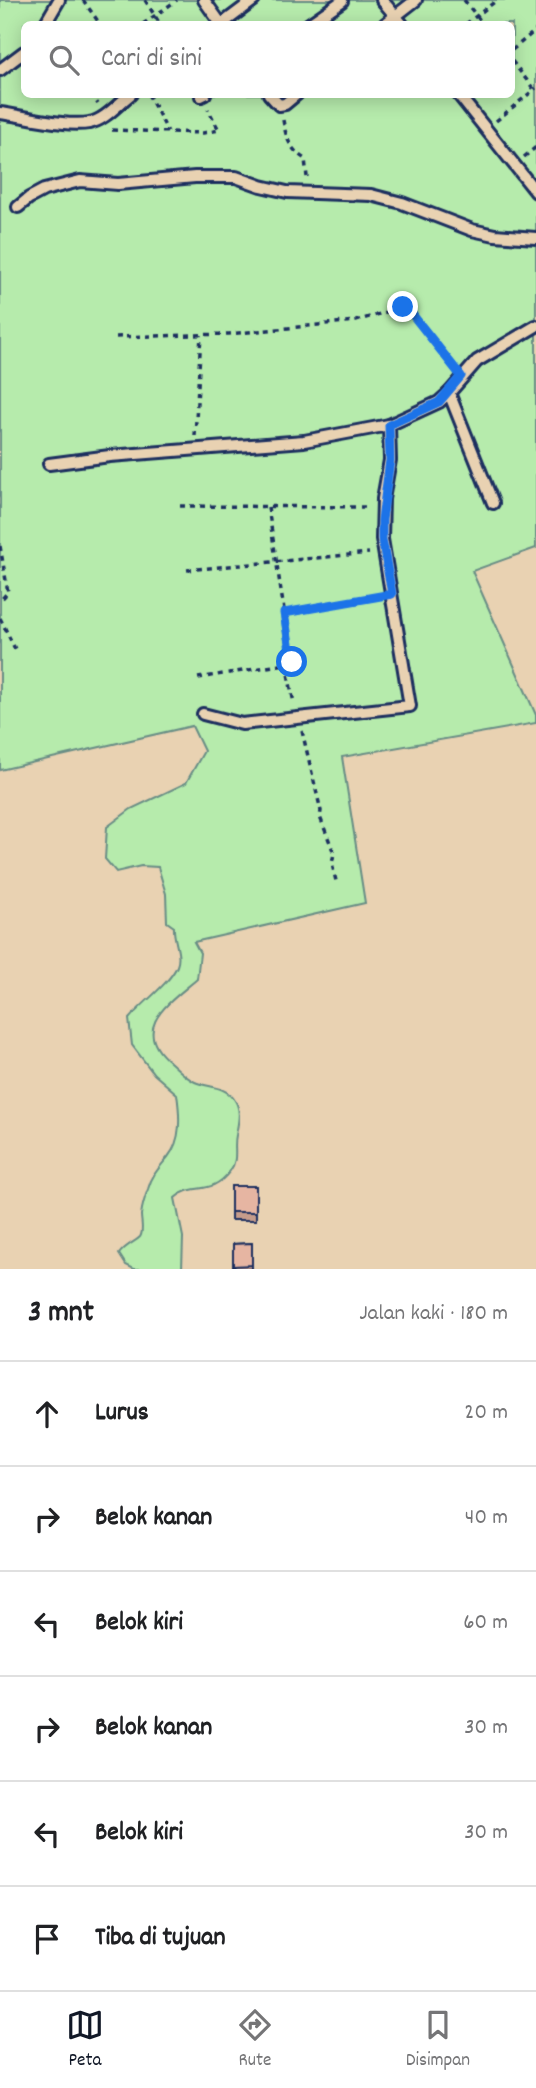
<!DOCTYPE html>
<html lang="id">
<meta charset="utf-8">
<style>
:root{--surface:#fff;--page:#f2f2f2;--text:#202124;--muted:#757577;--line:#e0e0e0;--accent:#111827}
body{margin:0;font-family:Dekko,sans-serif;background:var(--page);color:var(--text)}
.stop{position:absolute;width:21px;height:21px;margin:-16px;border:5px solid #1a73e8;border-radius:50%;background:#fff}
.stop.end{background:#1a73e8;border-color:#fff;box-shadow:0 2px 7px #0008}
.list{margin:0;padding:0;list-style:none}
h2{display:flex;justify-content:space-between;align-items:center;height:91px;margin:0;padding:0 28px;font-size:30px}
h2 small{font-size:23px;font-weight:400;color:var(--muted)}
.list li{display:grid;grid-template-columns:46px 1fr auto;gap:21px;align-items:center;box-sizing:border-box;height:105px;padding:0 28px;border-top:2px solid var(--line)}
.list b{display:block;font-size:26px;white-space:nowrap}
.list em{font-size:23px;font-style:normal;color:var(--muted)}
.icon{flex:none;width:38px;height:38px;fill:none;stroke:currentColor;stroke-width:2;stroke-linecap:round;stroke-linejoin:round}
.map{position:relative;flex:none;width:536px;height:1269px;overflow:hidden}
.search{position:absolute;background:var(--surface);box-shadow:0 4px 18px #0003;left:21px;right:21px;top:21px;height:77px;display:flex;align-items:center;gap:18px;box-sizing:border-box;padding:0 24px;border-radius:10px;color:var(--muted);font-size:26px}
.sheet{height:721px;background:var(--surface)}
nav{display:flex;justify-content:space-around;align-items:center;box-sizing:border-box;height:98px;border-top:2px solid var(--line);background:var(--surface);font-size:19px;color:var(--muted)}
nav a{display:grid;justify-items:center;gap:4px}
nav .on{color:var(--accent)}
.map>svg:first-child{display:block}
.green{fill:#b6ebac;stroke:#688d85;stroke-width:2;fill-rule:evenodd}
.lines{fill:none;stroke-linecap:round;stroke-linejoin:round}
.service-casing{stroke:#1b2f5e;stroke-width:16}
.path{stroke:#1b2f5e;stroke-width:3.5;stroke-dasharray:5 5;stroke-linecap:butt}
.service{stroke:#e9d2b2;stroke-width:10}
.wall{fill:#c69c8b;stroke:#1b2f5e;stroke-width:2}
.building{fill:#e6b5a2;stroke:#1b2f5e;stroke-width:2}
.route{stroke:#1a73e8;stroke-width:9}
</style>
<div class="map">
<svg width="536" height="1269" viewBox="0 0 536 1269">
<rect width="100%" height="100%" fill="#e9d2b2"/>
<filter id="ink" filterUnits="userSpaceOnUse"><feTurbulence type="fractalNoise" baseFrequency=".0143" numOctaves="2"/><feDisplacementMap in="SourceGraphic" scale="14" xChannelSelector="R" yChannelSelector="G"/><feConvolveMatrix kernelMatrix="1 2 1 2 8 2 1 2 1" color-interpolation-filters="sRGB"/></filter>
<g filter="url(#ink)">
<path class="green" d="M0 0H536V548L472 571 536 715V723L342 757 365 903 194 942 200 953 197 979C169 1003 129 1028 170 1062 178 1069 186 1078 195 1082 208 1088 224 1085 234 1099 242 1110 238 1123 236 1135 233 1148 239 1159 230 1171 211 1197 192 1182 175 1198L183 1237 182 1269H134L126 1265 119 1254C127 1244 134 1243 140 1237 144 1231 141 1222 141 1215 142 1207 145 1197 148 1189 152 1175 159 1168 168 1157 182 1140 180 1115 177 1094L154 1074 132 1045 129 1019C142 1003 170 983 177 966 182 954 173 940 174 927L167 922 166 894 158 867 141 866 116 872 105 859 107 827 131 809 186 783 204 751 192 726 0 770ZM24 24H512V94H24Z"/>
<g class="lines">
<defs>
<g id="service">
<polyline points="204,0 221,24"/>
<polyline points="382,0 402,24"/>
<polyline points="45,24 59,0"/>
<polyline points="222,24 254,0"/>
<polyline points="309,24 342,1"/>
<polyline points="385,24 416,0"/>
<polyline points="0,70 24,52"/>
<polyline points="269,94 279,105 285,104 297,94"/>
<polyline points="458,94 536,192"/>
<polyline points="201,96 205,94"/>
<path d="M0 113C24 116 67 127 89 123 104 121 119 103 131 94"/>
<polyline points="18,207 29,198 44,190 80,181 118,184 195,177 236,177 261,186 287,192 371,195 402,203 472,230 495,235 536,238"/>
<polyline points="49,464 110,456 304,441 389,425 439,402 449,393"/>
<polyline points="493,503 449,393 477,361 536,326"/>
<polyline points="203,714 242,724 410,706 382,539 383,499 390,460 389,425"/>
</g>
</defs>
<use href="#service" class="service-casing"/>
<g class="path">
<polyline points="83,0 100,24"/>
<polyline points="145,0 160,24"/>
<polyline points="464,0 483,24"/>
<polyline points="143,24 177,0"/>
<polyline points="466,24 497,0"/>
<polyline points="512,50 536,30"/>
<polyline points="512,61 536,92"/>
<polyline points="91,94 98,104"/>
<polyline points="148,94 168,132"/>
<path d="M283 120C286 137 289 149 305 159L307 177"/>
<polyline points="496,121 536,88"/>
<polyline points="112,130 203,133 219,130 208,109"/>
<polyline points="524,157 536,147"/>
<polyline points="116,337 229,334 356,321 403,307 408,308 454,366"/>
<polyline points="195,436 201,335"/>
<polyline points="180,506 370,507"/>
<polyline points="268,507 292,662"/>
<polyline points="0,546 8,592 0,601"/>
<polyline points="187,570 369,553"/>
<polyline points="284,613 379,597"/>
<polyline points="0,618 15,649"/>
<polyline points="198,678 286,664 294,703"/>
<polyline points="302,731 321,811 320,817 334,853 332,864 336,881"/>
</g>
<use href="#service" class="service"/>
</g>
<g class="wall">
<rect x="231" y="1186" width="25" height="34"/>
<polygon points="252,1243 252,1269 233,1269 233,1244"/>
</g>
<g class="building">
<rect x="231" y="1186" width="25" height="26"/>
<polygon points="252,1243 252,1265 233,1266 233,1244"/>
</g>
</g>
<g class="lines" filter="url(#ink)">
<polyline class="route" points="292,662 284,613 392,594 382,539 382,520 390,460 389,425 439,402 461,376 408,309 403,307"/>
</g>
</svg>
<div class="stop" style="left:292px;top:662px"></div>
<div class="stop end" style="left:403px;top:307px"></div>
<div class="search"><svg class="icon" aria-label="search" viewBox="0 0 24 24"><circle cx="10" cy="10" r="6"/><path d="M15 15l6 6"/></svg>Cari di sini</div>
</div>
<section class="sheet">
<h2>3 mnt<small>Jalan kaki · 180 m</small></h2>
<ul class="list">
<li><svg class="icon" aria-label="ahead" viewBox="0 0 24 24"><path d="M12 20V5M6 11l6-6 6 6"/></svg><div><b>Lurus</b></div><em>20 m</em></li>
<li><svg class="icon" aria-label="right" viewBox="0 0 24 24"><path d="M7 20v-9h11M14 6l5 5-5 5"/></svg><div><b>Belok kanan</b></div><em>40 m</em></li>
<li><svg class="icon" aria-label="left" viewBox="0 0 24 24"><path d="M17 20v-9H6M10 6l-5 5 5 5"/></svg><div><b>Belok kiri</b></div><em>60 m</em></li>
<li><svg class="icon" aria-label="right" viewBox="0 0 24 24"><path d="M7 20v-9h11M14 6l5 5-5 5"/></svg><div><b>Belok kanan</b></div><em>30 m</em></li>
<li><svg class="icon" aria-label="left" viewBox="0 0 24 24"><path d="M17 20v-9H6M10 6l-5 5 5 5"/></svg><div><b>Belok kiri</b></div><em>30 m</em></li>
<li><svg class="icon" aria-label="arrive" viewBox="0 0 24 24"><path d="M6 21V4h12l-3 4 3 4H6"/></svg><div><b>Tiba di tujuan</b></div></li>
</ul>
</section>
<nav>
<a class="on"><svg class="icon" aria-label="map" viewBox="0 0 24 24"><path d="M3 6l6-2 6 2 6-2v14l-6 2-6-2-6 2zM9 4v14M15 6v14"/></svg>Peta</a>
<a><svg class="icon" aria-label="directions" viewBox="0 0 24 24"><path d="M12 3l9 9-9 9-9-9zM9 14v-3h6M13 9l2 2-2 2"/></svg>Rute</a>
<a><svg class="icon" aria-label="saved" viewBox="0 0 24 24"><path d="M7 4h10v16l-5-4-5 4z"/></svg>Disimpan</a>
</nav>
